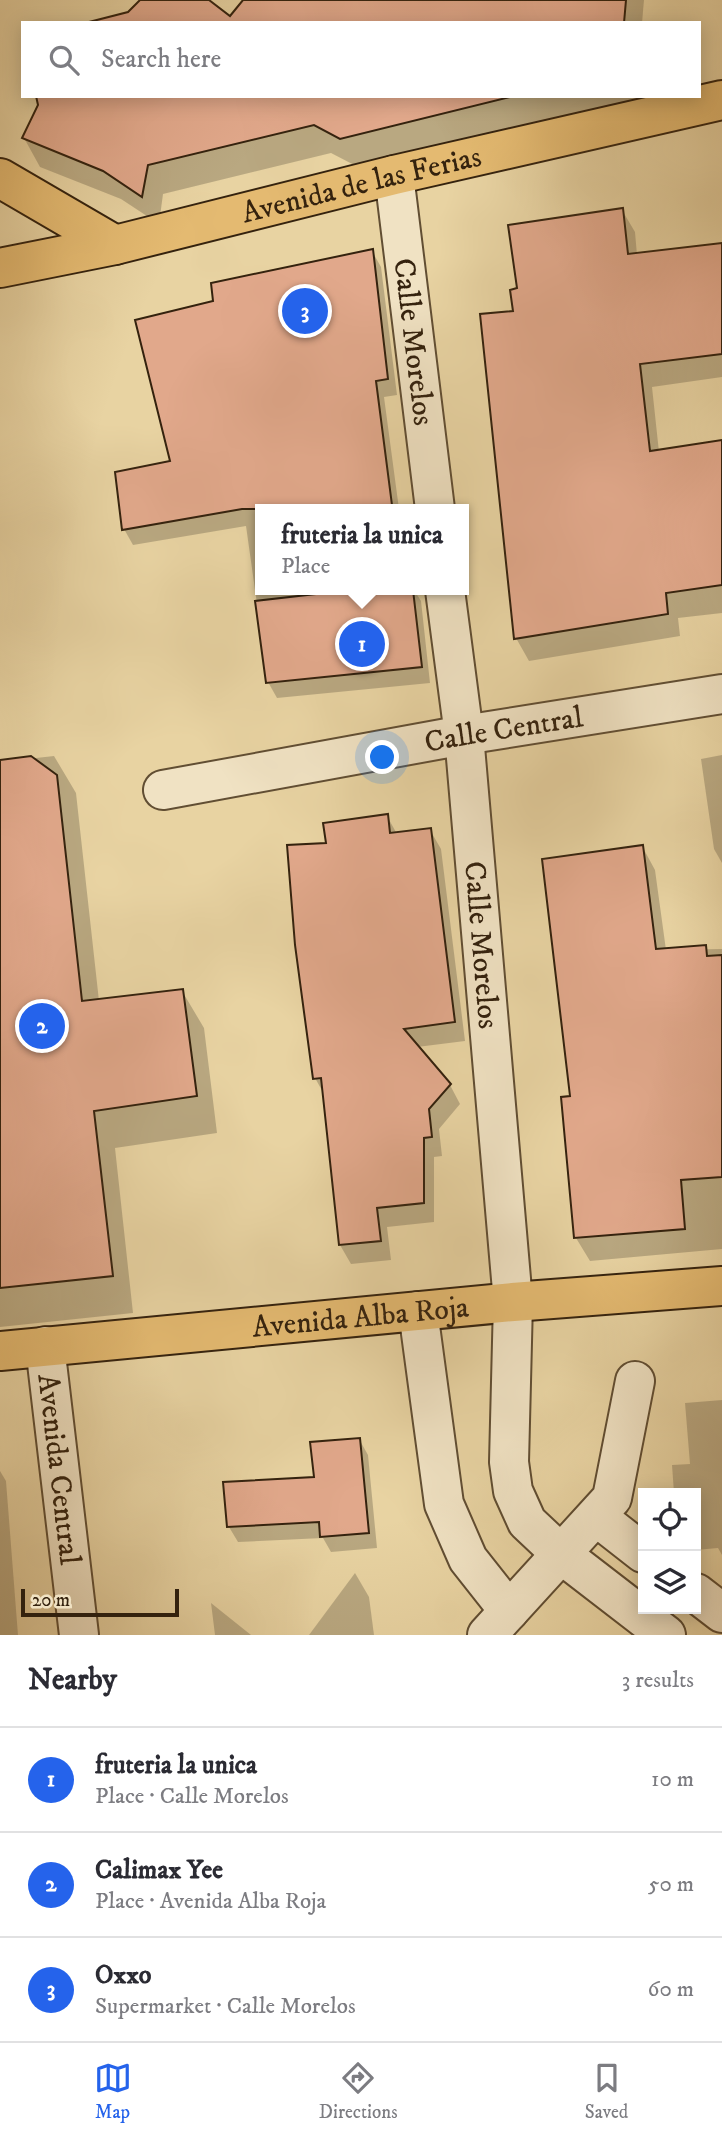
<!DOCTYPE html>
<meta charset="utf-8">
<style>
:root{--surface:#fff;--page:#f7f7f7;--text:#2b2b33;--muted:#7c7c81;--line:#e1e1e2;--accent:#2563eb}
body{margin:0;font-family:"IM FELL DW Pica",serif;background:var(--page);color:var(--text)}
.controls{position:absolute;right:21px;bottom:21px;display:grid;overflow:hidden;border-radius:0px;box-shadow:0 4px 18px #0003}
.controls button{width:63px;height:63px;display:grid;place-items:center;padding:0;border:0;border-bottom:2px solid var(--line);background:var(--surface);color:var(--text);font:35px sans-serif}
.scale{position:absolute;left:21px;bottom:18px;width:158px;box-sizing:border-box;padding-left:7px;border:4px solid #34220e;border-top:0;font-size:19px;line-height:24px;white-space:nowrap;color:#34220e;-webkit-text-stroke:5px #f0e2c3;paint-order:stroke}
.you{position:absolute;left:383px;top:758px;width:24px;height:24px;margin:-18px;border:5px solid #fff;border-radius:50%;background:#1a73e8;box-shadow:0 0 0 10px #1a73e833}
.badge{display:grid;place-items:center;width:46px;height:46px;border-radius:50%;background:var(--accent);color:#fff;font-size:23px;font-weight:700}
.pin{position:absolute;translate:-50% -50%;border:4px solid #fff;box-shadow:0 2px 7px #0006}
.popup{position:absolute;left:255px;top:504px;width:214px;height:91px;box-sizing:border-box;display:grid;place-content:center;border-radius:0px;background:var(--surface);filter:drop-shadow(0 2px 5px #0005);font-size:23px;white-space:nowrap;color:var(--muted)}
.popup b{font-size:26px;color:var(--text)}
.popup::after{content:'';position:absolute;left:50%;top:100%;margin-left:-14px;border:14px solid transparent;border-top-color:var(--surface)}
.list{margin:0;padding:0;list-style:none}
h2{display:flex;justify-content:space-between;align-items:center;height:91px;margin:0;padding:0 28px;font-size:30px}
h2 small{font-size:23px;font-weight:400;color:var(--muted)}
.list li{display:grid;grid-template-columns:46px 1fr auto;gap:21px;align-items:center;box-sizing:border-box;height:105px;padding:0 28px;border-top:2px solid var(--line)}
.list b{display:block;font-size:26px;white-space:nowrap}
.list p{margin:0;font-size:23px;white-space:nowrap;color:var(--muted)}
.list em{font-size:23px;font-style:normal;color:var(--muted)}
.icon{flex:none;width:38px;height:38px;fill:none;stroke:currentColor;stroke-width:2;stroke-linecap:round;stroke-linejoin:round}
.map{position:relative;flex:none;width:722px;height:1635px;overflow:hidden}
.search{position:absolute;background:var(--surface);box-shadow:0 4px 18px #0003;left:21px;right:21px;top:21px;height:77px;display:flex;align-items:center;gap:18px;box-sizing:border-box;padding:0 24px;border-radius:0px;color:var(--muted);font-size:26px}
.sheet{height:406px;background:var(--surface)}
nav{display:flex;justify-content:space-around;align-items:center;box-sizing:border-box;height:98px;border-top:2px solid var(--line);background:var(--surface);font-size:19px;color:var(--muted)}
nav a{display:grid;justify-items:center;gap:4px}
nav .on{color:var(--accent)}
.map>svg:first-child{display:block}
.shadow{fill:#0003}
.building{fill:#e1a88b;stroke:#34220e;stroke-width:2}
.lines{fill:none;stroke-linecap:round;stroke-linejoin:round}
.minor-casing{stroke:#614e33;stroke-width:42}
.major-casing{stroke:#34220e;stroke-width:42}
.minor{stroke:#f0e2c3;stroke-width:38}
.major{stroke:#e4ba71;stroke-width:38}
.labels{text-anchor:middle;stroke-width:6;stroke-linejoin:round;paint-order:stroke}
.street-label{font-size:30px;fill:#34220e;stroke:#f0e2c3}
</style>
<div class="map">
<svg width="722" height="1635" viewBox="0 0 722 1635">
<rect width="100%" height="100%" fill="#e8d3a2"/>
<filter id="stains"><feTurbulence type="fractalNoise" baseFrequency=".00286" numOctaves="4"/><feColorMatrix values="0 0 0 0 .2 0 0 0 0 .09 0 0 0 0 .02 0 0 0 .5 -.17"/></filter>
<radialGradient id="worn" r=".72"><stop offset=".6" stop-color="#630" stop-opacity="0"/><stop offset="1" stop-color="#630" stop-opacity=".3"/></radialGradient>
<g class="shadow">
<polygon points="243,0 644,0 642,23 241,23"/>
<polygon points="38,96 637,96 636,99 358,167 331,153 163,194 159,224 121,199 40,167 24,138 40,105"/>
<polygon points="622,210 635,232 637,255 722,244 722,377 652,387 659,452 722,442 722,613 678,618 680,636 529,661 516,638 515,312 519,289"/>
<polygon points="372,251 381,267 397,395 384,397 399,509 260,509 260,590 414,590 421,601 430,683 277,698 268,682 246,526 133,545 124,529 172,463 215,302"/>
<polygon points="722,755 722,863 714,849 701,759"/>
<polygon points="54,756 76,793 99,1001 182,991 204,1028 217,1133 115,1148 133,1313 0,1327 0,762"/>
<polygon points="387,816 397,834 430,830 441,849 465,1041 417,1047 450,1085 460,1104 439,1129 442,1156 434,1157 434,1222 387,1227 391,1260 351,1264 340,1245 324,1094 315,1078 328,844"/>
<polygon points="642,846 655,870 666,950 722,949 722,1249 590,1261 576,1238 572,1098 543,860"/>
<polygon points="722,1400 722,1555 718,1548 696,1550 696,1493 674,1493 672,1465 690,1464 685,1403"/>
<polygon points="359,1439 368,1455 377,1548 331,1552 323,1538 238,1542 229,1527 316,1478"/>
<polygon points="0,1471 6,1481 18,1635 0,1635"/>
<polygon points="355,1573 369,1597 374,1635 309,1635"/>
<polygon points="211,1603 251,1635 215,1635"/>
</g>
<g class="building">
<polygon points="140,0 209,0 230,16 243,0 626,0 624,23 85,23 128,12"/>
<polygon points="36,96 514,96 340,139 314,125 148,165 142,197 103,171 22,138 38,105"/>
<polygon points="623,208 628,254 722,243 722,354 640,364 650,451 722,440 722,585 666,593 668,614 514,639 480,314 513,311 510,290 517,288 508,225"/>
<polygon points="373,249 388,379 376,381 392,505 353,509 242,509 122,530 115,472 170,461 135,320 213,301 211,283"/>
<polygon points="351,590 413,590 422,667 266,683 255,601"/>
<polygon points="31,756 57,775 82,1001 183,989 197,1096 94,1111 113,1276 0,1288 0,760"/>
<polygon points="388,814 390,833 431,828 455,1022 404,1029 451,1084 429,1109 432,1137 424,1138 424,1203 377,1208 381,1241 339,1245 321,1078 313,1079 295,945 287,845 326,843 323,823"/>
<polygon points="643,845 656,949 706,945 707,956 722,955 722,1177 681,1180 685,1229 574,1238 561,1097 570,1096 542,859"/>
<polygon points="360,1438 369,1533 320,1537 319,1522 227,1527 223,1482 314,1477 310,1442"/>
</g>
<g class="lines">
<defs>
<g id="minor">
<path id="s1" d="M394 175 435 509"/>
<path id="s2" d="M445 590 464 735 513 1302 509 1462 513 1491 527 1522 561 1554 666 1635"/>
<path id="s3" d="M163 790 464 735 722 694"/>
<polyline points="418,1311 444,1504 468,1559 509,1611"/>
<path id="s4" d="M45 1346 79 1635"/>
<polyline points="597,1517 643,1553"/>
<polyline points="696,1593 722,1613"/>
<polyline points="487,1635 612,1498 635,1381"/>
</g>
<g id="major">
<polyline points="0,178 115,245"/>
<path id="s5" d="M0 268 115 245 394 175 722 100"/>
<path id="s6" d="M0 1351 513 1302 722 1286"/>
</g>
</defs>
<use href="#minor" class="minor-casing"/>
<use href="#major" class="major-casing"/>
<use href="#minor" class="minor"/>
<use href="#major" class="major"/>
</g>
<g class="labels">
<g class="street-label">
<text dy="10" stroke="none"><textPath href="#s5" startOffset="371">Avenida de las Ferias</textPath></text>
<text dy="10" stroke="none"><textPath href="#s1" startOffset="168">Calle Morelos</textPath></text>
<text dy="10" stroke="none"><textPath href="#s3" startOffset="346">Calle Central</textPath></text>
<text dy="10" stroke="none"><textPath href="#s2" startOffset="357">Calle Morelos</textPath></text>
<text dy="10" stroke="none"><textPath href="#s6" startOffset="362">Avenida Alba Roja</textPath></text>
<text dy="10" stroke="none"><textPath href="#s4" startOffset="124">Avenida Central</textPath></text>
</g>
</g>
<rect width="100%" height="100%" filter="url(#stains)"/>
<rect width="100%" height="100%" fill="url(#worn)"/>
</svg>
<div class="controls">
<button><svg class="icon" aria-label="locate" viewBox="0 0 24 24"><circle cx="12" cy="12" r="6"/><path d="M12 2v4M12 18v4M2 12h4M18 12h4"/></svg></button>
<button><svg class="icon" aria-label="layers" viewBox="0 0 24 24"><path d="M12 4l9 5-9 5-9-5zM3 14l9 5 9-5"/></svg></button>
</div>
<div class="scale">20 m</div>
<div class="you"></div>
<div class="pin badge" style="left:362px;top:644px">1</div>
<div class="popup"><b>fruteria la unica</b>Place</div>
<div class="pin badge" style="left:42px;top:1026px">2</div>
<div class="pin badge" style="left:305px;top:311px">3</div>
<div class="search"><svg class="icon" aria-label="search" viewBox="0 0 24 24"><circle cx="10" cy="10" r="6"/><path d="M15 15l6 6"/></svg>Search here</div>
</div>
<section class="sheet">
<h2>Nearby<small>3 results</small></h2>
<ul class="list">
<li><span class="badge">1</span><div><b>fruteria la unica</b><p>Place · Calle Morelos</p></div><em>10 m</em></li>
<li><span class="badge">2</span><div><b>Calimax Yee</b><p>Place · Avenida Alba Roja</p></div><em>50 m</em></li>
<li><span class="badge">3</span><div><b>Oxxo</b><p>Supermarket · Calle Morelos</p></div><em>60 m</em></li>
</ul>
</section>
<nav>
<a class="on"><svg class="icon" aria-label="map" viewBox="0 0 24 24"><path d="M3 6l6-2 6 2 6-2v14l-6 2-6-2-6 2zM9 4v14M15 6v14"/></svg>Map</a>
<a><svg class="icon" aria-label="directions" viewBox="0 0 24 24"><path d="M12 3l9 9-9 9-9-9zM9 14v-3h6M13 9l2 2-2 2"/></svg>Directions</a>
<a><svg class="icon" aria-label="saved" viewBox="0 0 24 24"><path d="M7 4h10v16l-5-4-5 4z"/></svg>Saved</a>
</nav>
